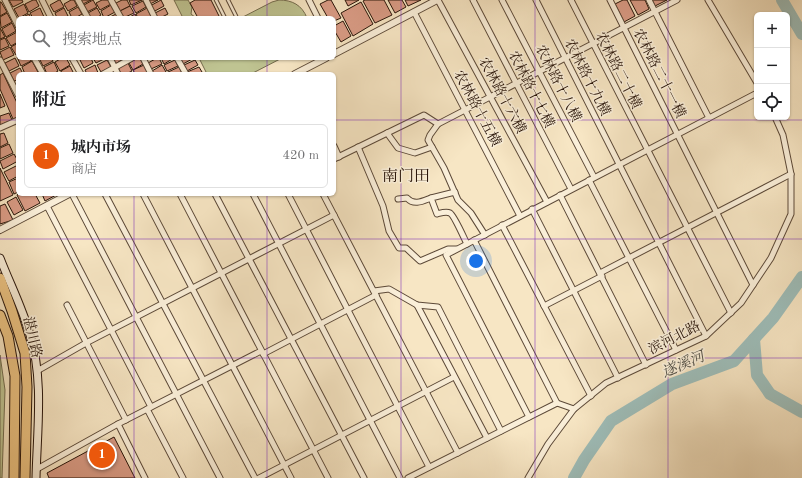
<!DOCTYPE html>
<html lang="zh">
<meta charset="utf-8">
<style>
:root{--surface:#fff;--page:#f2f2f2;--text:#202124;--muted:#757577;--line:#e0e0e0;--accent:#ea580c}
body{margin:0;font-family:"Old Standard TT","Noto Serif SC",serif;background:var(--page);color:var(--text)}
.controls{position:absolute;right:12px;top:12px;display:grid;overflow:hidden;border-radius:6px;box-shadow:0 1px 3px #0004}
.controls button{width:36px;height:36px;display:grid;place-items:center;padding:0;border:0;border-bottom:1px solid var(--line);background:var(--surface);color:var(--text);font:20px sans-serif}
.you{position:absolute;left:476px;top:261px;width:14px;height:14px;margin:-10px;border:3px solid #fff;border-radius:50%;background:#1a73e8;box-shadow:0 0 0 6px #1a73e833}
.badge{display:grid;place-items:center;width:26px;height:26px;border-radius:50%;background:var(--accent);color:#fff;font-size:13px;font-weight:700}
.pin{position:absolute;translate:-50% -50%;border:2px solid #fff;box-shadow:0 1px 4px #0006}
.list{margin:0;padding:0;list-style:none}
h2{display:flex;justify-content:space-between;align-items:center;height:52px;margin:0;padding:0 16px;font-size:17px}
h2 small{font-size:13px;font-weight:400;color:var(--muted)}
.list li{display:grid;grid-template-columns:26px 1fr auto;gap:12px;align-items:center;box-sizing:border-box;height:64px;margin:0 8px 8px;padding:0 8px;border:1px solid var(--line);border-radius:6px}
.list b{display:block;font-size:15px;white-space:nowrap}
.list p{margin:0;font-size:13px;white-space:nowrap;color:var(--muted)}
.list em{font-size:13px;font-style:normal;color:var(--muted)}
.icon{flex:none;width:22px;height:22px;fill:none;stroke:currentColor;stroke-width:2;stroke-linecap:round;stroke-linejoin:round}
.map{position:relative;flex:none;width:802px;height:478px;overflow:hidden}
.search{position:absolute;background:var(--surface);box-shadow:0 1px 3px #0004;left:16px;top:16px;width:320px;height:44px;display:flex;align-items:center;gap:10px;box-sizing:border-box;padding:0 14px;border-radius:6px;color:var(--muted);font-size:15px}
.panel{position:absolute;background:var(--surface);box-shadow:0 1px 3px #0004;left:16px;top:72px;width:320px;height:124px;border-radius:6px}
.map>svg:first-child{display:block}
.green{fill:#bfc492;stroke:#746c4e}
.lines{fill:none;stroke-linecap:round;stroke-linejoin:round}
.river{stroke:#9ebeba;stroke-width:12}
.building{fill:#da9c86;stroke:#29150a}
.service-casing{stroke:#5c4938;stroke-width:4.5}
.minor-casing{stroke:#5c4938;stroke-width:7}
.tertiary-casing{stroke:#5c4938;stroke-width:8}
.secondary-casing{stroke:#29150a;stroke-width:9}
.trunk-casing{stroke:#29150a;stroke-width:11}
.service{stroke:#faefd9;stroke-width:2.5}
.minor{stroke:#faefd9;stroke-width:5}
.tertiary{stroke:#faefd9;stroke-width:6}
.secondary{stroke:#faefd9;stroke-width:7}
.trunk{stroke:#ecc382;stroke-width:9}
.grid{fill:none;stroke:#7b2cbf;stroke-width:1;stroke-opacity:0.55}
.labels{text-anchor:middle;stroke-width:3;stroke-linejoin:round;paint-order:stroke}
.street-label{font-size:14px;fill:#29150a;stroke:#faefd9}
.water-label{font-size:15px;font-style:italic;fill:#525048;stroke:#faefd9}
.quarter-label{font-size:16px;fill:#29150a;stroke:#faefd9}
</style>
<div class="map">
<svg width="802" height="478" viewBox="0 0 802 478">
<rect width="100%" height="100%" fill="#f7e6c4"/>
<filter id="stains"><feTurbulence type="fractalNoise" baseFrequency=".005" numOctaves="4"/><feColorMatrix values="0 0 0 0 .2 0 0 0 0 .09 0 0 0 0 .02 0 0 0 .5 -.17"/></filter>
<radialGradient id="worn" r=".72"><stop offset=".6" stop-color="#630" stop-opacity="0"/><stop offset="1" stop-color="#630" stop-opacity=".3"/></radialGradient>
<g class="green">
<polygon points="174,0 188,0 192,7 191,14 196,18 183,18"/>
<path d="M279 0C292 0 302 5 307 18H241L272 2Z"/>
<polygon points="199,58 282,58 251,74 207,74"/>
<polygon points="0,355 5,390 2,478 0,478"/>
</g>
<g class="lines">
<g class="river">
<polyline points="782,0 802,34"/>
<polyline points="754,339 757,375 770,394 802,412"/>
<polyline points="574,478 584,460 611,421 672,384 734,361 773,318 802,277"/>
</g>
</g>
<g class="building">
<polygon points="9,0 22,0 23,2 13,7"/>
<polygon points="33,0 36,0 39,6 29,12 25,4"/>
<polygon points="59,0 60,0 64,7 54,12 50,5"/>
<polygon points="71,0 74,0 77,6 68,11 64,4"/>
<polygon points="81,0 91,0 83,4"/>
<polygon points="93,0 97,7 87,12 84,5"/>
<polygon points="102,0 108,0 111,4 100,10 96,3"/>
<polygon points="122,0 127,0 130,6 120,11 116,3"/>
<polygon points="129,0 142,0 131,5"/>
<polygon points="148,0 158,0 150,4"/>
<polygon points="161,0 164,6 153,12 150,6"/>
<polygon points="195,0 211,0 220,18 198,18 190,3"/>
<polygon points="328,0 331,0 341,18 334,21 334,18 328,18 320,4"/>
<polygon points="345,0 359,0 348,6"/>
<polygon points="365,0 384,0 392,15 375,23 363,1"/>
<polygon points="388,0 402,0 406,7 395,13"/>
<polygon points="405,0 421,0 408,6"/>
<polygon points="623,0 627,0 635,16 624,22 615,4"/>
<polygon points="630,0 645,0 649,9 638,15"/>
<polygon points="652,0 667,0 655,6"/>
<polygon points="143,1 146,7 136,13 132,6"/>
<polygon points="0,2 1,2 7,12 0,16"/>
<polygon points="361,2 373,24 353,36 341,13"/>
<polygon points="24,4 28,13 19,18 14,9"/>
<polygon points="111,5 115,12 104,18 101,11"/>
<polygon points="130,6 134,13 123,18 120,11"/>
<polygon points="78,7 82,14 75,18 72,18 69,12"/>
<polygon points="40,8 44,17 42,18 33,18 30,13"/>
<polygon points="64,8 68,16 63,18 57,18 55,13"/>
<polygon points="97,8 101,15 96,18 90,18 88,13"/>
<polygon points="147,8 151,16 146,18 138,18 136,14"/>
<polygon points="165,8 168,14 160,18 157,18 155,13"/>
<polygon points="7,13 12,22 1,28 0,17"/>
<polygon points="29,14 31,18 21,18"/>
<polygon points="116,14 119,18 108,18"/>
<polygon points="135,14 137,18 128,18"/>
<polygon points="343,21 351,36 341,42 334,30 334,26"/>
<polygon points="12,23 16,31 6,37 2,29"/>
<polygon points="0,28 5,37 0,39"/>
<polygon points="17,32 18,35 18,42 11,46 6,38"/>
<polygon points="5,38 9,46 0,50 0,40"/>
<polygon points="18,43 18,54 16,55 11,47"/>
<polygon points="10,47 14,55 3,60 0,52"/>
<polygon points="17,57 30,58 31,61 21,66"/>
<polygon points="15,58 19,66 9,71 5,63"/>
<polygon points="39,58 51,58 53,61 43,66"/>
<polygon points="62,58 66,58 70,65 60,71 55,62"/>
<polygon points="84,58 91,58 93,63 84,68 80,60"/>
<polygon points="93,58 106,58 96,63"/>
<polygon points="112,58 125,58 115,64"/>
<polygon points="138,58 140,58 143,64 133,70 129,63"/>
<polygon points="157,58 159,58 162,64 151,69 148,63"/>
<polygon points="161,58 174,58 164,64"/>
<polygon points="180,58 194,58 183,64"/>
<polygon points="107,60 111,67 101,72 97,65"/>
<polygon points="175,60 178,66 167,71 164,65"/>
<polygon points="195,60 198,65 187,71 184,65"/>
<polygon points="32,61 39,74 25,74 22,67"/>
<polygon points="54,62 58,71 53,74 47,74 44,67"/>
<polygon points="128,63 132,71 126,74 121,74 118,68"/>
<polygon points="95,65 98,73 87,74 85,70"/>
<polygon points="144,65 148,72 143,74 135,74 133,70"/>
<polygon points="162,65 166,72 161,74 154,74 152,71"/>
<polygon points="70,66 74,74 62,74 61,71"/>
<polygon points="179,67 182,73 169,74 168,72"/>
<polygon points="199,67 202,72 198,74 188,74 187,72"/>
<polygon points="20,68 23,74 18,74 18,80 14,81 10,73"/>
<polygon points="3,73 18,105 18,117 13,119 0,89 0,75"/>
<polygon points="0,94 5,106 0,108"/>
<polygon points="9,113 12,120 0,125 0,116"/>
<polygon points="4,133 8,143 0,147 0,134"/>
<polygon points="9,144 13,153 0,159 0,148"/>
<polygon points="14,154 18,161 3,169 0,161"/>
<polygon points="18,165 18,176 9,181 4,172"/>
<polygon points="0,168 13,195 0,201"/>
<polygon points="18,178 18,192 14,194 9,182"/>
<polygon points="18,194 35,194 40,203 25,211 17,195"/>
<polygon points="42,194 58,194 45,201"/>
<polygon points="16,197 23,210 14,215 7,202"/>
<polygon points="5,204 13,220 0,224 0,206"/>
<polygon points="114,437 135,478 49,478 47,473"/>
</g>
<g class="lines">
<defs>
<g id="service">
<polyline points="216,0 225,18"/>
<polyline points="228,0 236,16"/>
</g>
<g id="minor">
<polyline points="5,0 18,26"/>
<polyline points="42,0 51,18"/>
<polyline points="78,0 88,18"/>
<polyline points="111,0 121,18"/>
<polyline points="146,0 155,18"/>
<polyline points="309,0 318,18"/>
<polyline points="438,0 547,202"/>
<polyline points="473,0 571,189"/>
<polyline points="502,0 594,177"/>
<polyline points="536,0 706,336"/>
<polyline points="571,0 731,313"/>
<polyline points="610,0 753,285"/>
<polyline points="649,0 709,118"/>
<polyline points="708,0 757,83"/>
<polyline points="414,12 520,216"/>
<polyline points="34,58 43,74"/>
<polyline points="72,58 81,74"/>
<polyline points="110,58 118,74"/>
<polyline points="143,58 151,74"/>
<polyline points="177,58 186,74"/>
<polyline points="0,60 18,95"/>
<polyline points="103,74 132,58"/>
<polyline points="438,124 430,135 428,140 444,168 458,200 471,213 485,235"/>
<polyline points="0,128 18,120"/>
<polyline points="387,133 398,148 415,153 432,147"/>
<polyline points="334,146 339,157"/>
<polyline points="358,147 383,206 389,231 399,248 406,248 420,261 448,249 456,249"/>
<polyline points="334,159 424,115 438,124 677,0"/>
<polyline points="589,180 676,350"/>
<path d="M455 192 431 198 437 214C441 213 446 211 450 213 454 215 464 238 467 244"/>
<polyline points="72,194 220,478"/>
<polyline points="105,194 255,478"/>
<polyline points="143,194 291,478"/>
<polyline points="180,194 328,478"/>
<polyline points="215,194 364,478"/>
<polyline points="253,194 400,478"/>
<polyline points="288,194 429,467"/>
<polyline points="323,194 458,453"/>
<polyline points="560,195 646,365"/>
<path d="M398 199 407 198C414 206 423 201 431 198"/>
<polyline points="47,206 151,407"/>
<polyline points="532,209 618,378"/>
<polyline points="502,225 591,396"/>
<polyline points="474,240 557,403"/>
<polyline points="600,273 791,174"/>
<polyline points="374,291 389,289 417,305 438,307 501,431"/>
<polyline points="67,305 126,420"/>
<polyline points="417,305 487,438"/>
<polyline points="544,306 602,276"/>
<polyline points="263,354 376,295"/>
<polyline points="37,371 86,343 334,215"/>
<polyline points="147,409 183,478"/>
<polyline points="529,417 446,255 757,93"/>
<polyline points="118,424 145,478"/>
<polyline points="37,469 118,424 261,351"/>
<polyline points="259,478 454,377"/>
<polyline points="408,478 557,403 574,409"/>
<polyline points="528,478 548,444 574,409 606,383 706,336 741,303 771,258 791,214 791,174 783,135 775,117"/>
</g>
<g id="tertiary">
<polyline points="334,54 437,0"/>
<polyline points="295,74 326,58"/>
<polyline points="0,230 69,194"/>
</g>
<path id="secondary" d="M0 258C10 284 23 309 30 335 44 379 37 432 36 478"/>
<g id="trunk">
<polyline points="0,278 12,311 25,353 27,387 25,478"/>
<polyline points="0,315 8,336 15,376 14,478"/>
</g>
</defs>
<use href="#service" class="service-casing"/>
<use href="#minor" class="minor-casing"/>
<use href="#tertiary" class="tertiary-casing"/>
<use href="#secondary" class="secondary-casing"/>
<use href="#trunk" class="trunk-casing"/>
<use href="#service" class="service"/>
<use href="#minor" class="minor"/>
<use href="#tertiary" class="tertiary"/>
<use href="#secondary" class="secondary"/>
<use href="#trunk" class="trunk"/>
</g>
<path class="grid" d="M134 0V18M267 0V18M401 0V478M535 0V478M668 0V478M134 58V74M267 58V74M0 120H18M334 120H802M134 194V478M267 194V478M0 239H802M0 358H802"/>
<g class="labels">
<g class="street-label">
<text transform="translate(619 70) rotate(63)" y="5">农林路二十横</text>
<text transform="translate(660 73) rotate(63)" y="5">农林路二十一横</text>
<text transform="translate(588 77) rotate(63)" y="5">农林路十九横</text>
<text transform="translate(559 83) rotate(63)" y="5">农林路十八横</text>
<text transform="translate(532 89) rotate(63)" y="5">农林路十七横</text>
<text transform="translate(503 95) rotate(62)" y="5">农林路十六横</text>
<text transform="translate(478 108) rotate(62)" y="5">农林路十五横</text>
<text transform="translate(33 337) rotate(77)" y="5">湛川路</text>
<text transform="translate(674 337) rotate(-27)" y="5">滨河北路</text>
</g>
<g class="water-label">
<text transform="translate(683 364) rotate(-23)" y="5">遂溪河</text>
</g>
<g class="quarter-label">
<text x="406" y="181">南门田</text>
</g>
</g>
<rect width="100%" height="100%" filter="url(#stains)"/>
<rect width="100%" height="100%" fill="url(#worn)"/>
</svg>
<div class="controls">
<button>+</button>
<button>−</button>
<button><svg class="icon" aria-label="locate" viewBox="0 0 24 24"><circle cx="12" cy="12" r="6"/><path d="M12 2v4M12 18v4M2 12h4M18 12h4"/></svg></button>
</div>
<div class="you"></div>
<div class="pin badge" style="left:102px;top:455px">1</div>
<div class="search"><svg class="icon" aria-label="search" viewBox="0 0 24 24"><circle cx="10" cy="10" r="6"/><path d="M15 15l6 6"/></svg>搜索地点</div>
<section class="panel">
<h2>附近<small></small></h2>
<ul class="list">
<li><span class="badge">1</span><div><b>城内市场</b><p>商店</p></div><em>420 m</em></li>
</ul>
</section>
</div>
